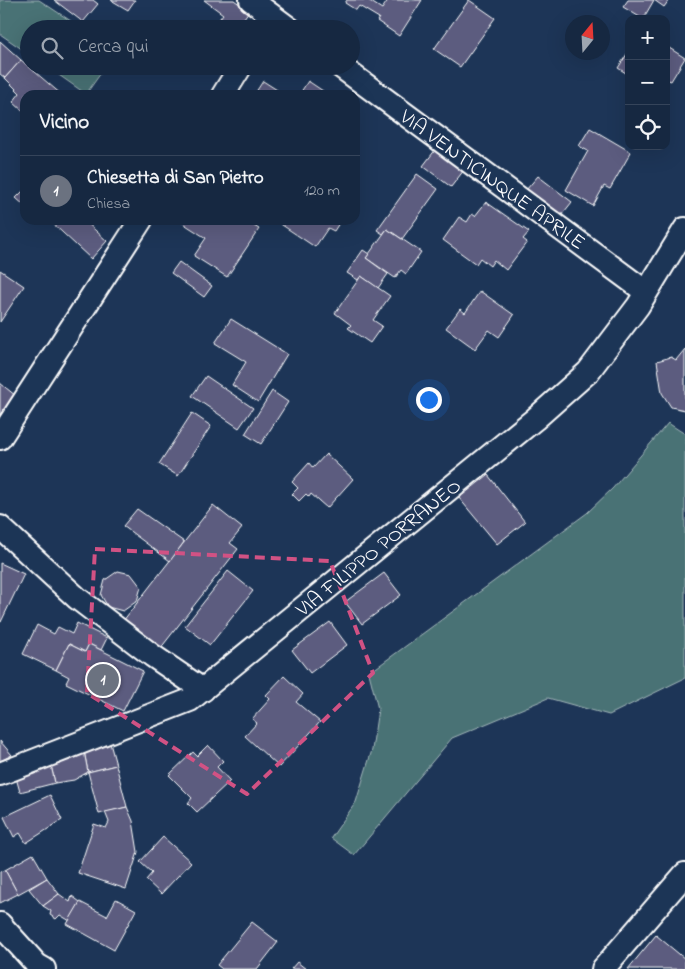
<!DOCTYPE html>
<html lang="it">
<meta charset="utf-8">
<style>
:root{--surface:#162841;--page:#23344c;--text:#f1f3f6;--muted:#9ea6b1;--line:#35445a;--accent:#d6ab8b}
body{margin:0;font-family:"Indie Flower",sans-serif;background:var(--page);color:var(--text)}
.controls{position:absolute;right:15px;top:15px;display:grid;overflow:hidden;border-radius:10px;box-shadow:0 5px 20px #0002}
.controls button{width:45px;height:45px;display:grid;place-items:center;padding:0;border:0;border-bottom:1px solid var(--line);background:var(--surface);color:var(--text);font:25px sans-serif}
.compass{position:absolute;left:565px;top:15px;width:45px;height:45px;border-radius:50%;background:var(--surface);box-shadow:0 5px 20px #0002;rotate:18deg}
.you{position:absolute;left:428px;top:399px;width:18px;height:18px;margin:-12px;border:4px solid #fff;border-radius:50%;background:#1a73e8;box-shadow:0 0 0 8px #1a73e833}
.badge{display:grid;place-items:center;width:32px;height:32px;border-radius:50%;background:var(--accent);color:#fff;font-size:16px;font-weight:700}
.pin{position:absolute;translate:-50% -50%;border:2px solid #fff;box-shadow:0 1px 5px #0006}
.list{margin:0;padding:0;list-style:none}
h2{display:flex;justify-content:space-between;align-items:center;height:65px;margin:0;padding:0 20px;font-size:21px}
h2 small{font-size:16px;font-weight:400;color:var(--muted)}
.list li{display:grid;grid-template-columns:32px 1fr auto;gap:15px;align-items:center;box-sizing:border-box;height:70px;padding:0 20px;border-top:1px solid var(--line)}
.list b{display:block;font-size:19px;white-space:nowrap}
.list p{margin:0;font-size:16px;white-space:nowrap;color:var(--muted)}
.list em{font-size:16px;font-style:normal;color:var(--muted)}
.icon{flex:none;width:28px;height:28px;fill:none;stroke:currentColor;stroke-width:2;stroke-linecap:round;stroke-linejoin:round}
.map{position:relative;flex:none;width:685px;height:969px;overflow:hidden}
.search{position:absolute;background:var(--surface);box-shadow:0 5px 20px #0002;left:20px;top:20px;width:340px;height:55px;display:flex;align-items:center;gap:12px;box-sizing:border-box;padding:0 18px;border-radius:28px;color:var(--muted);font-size:19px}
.panel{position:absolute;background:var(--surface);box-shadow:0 5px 20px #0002;left:20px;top:90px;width:340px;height:135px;border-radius:15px}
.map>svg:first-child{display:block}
.green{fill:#4a7275;stroke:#a4b8ba}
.building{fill:#5b5c7f;stroke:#fff}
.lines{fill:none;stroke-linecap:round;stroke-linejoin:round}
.minor-casing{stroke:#fff;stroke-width:26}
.minor{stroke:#1d3557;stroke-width:22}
.marked{fill:none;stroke:#d15284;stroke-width:4;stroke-dasharray:10 6;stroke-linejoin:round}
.labels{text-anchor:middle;stroke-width:4;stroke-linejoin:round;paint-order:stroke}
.street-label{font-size:21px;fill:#fff;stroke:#1d3557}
</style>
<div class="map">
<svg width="685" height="969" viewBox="0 0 685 969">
<rect width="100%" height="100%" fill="#1d3557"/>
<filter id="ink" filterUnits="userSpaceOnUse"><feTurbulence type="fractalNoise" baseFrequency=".02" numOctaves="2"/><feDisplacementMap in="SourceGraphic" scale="10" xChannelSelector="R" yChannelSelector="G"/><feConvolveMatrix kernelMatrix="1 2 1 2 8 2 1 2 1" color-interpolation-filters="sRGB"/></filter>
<g filter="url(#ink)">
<g class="green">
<polygon points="0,0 39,0 83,29 29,29 29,54 0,34"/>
<polygon points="46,66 106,66 86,94"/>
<polygon points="668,423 685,434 685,678 609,715 548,698 452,738 354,855 331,838 356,802 372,750 378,709 369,673 587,513 613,488"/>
</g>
<g class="building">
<polygon points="54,0 93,0 98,4 83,22"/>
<polygon points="111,0 135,0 128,10"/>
<polygon points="204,0 234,0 249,11 236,29 212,29 223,14"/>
<polygon points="347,0 368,0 382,9 388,0 422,0 399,36 377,21 379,18 359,6 356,10 345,3"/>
<polygon points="469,0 495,18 460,67 434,49"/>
<polygon points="628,0 669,0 664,7 654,0 643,19 623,7"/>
<polygon points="0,41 21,60 5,78 0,74"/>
<polygon points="666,46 685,58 671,81 666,79"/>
<polygon points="629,51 629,75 618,68"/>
<polygon points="21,60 62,95 25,95 25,113 13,102 20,93 5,78"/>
<polygon points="263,81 285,95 254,95"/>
<polygon points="308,81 329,95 299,95"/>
<polygon points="590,128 631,152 610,189 604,186 593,206 566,190 588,151 579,146"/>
<polygon points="436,149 464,170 451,187 423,166"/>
<polygon points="417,174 438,189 402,239 387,229 383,234 377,230"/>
<polygon points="538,176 572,202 560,217 526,190"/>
<polygon points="25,189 25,206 16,198"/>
<polygon points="486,202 529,232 523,239 527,242 506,270 494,260 490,266 480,258 476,264 443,240 459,217 467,222 472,214 475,216"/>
<polygon points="49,220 84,220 107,241 91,259"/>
<polygon points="178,220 258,220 254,226 259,229 227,277 194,256 206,238"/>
<polygon points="276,220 341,220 334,231 328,228 315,247 276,221"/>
<polygon points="387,229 421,252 406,274 401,270 395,278 366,258"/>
<polygon points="363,250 369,254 366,258 388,274 378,288 361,276 358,280 347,273"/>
<polygon points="179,262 212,286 204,297 171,273"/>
<polygon points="0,270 24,286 0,322"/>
<polygon points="361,276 390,296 373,320 382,326 370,343 348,328 351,325 335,313"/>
<polygon points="480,291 514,315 499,337 489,330 475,349 446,328 460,309 465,313"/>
<polygon points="231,319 287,354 258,402 232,385 246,362 215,343"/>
<polygon points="685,349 685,410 671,407 662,393 657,361 671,357 676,360"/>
<polygon points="206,376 253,408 239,428 192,396"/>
<polygon points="0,383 16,396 0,415"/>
<polygon points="272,391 288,402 261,444 245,434"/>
<polygon points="192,413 211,426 178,476 159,464"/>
<polygon points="326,454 353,479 327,508 311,494 309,497 306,494 299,501 292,494 298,488 292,482 309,463 313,468"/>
<polygon points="488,475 525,522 497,544 459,498"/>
<polygon points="213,505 242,528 230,543 238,549 160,649 123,621"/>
<polygon points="137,509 184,542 170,561 123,526"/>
<polygon points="0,563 24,574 1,622 0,622"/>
<polygon points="118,571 131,574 141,587 137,601 123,611 108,607 101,595 105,580"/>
<polygon points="228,571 253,591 210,645 185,626"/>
<polygon points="384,573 401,595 362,624 345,602"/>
<polygon points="330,622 347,645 310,673 292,650"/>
<polygon points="77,623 107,638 101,650 89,644 85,652 69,644 56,670 23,654 37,625 54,634 58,627 72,634"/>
<polygon points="69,644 85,652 89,644 143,671 123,711 66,683 69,677 56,670"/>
<polygon points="284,676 303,694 296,702 320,722 279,767 245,736 257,723 252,719 270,699 266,695"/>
<polygon points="0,741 12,755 0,761"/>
<polygon points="110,743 116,765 88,772 84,751"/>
<polygon points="208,745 223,761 217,767 230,781 197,812 188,803 192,798 169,775 193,752 197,756"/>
<polygon points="84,751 88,772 74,780 55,783 50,761"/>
<polygon points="50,761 55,783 20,792 15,774"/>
<polygon points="116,765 127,807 99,814 88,772"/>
<polygon points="50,795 62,820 26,843 20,833 14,837 4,817"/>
<polygon points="127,807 133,821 138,852 126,889 78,873 94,824 106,828 109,822 105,812"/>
<polygon points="163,837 191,862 161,894 146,880 152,873 140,862"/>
<polygon points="33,854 47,878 18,894 5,870"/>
<polygon points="5,870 18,894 0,903 0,872"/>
<polygon points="47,878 59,894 43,906 29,889"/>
<polygon points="59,894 70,902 72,896 80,902 70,921 60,915 56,919 50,915 51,911 43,906"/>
<polygon points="116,899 136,910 114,950 67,924 80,902 107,916"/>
<polygon points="252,922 278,942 257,969 222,969 217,965"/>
<polygon points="656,935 685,959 685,969 628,969"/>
<polygon points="297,962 306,969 291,969"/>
</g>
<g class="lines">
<defs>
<g id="minor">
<polyline points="251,0 290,29"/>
<polyline points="340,66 646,292"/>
<polyline points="223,95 241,66"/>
<polyline points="0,438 141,220"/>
<polyline points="0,527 77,598 153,656 203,690"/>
<polyline points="0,774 190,700 535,419 588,372 638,306 685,229"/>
<polyline points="0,924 37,965 44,969"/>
<polyline points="603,969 685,874"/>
</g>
</defs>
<use href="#minor" class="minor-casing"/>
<use href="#minor" class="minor"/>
</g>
</g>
<path class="marked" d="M95 549 330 561 373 673 247 794 87 693Z"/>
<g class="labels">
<g class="street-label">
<text transform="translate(493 179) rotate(36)" y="7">VIA VENTICINQUE APRILE</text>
<text transform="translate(378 547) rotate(-39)" y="7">VIA FILIPPO PORRANEO</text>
</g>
</g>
</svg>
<div class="controls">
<button>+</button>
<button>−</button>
<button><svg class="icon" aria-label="locate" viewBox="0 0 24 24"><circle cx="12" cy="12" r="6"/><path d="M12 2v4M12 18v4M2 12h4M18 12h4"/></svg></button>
</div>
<svg class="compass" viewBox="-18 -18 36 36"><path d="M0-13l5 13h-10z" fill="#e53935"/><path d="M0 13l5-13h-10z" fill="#9ea6b1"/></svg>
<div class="you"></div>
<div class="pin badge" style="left:103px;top:680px;background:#6b7280">1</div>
<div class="search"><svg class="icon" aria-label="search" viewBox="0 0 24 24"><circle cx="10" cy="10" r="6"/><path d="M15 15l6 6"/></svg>Cerca qui</div>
<section class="panel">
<h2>Vicino<small></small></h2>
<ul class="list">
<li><span class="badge" style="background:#6b7280">1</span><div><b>Chiesetta di San Pietro</b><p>Chiesa</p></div><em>120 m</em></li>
</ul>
</section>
</div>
